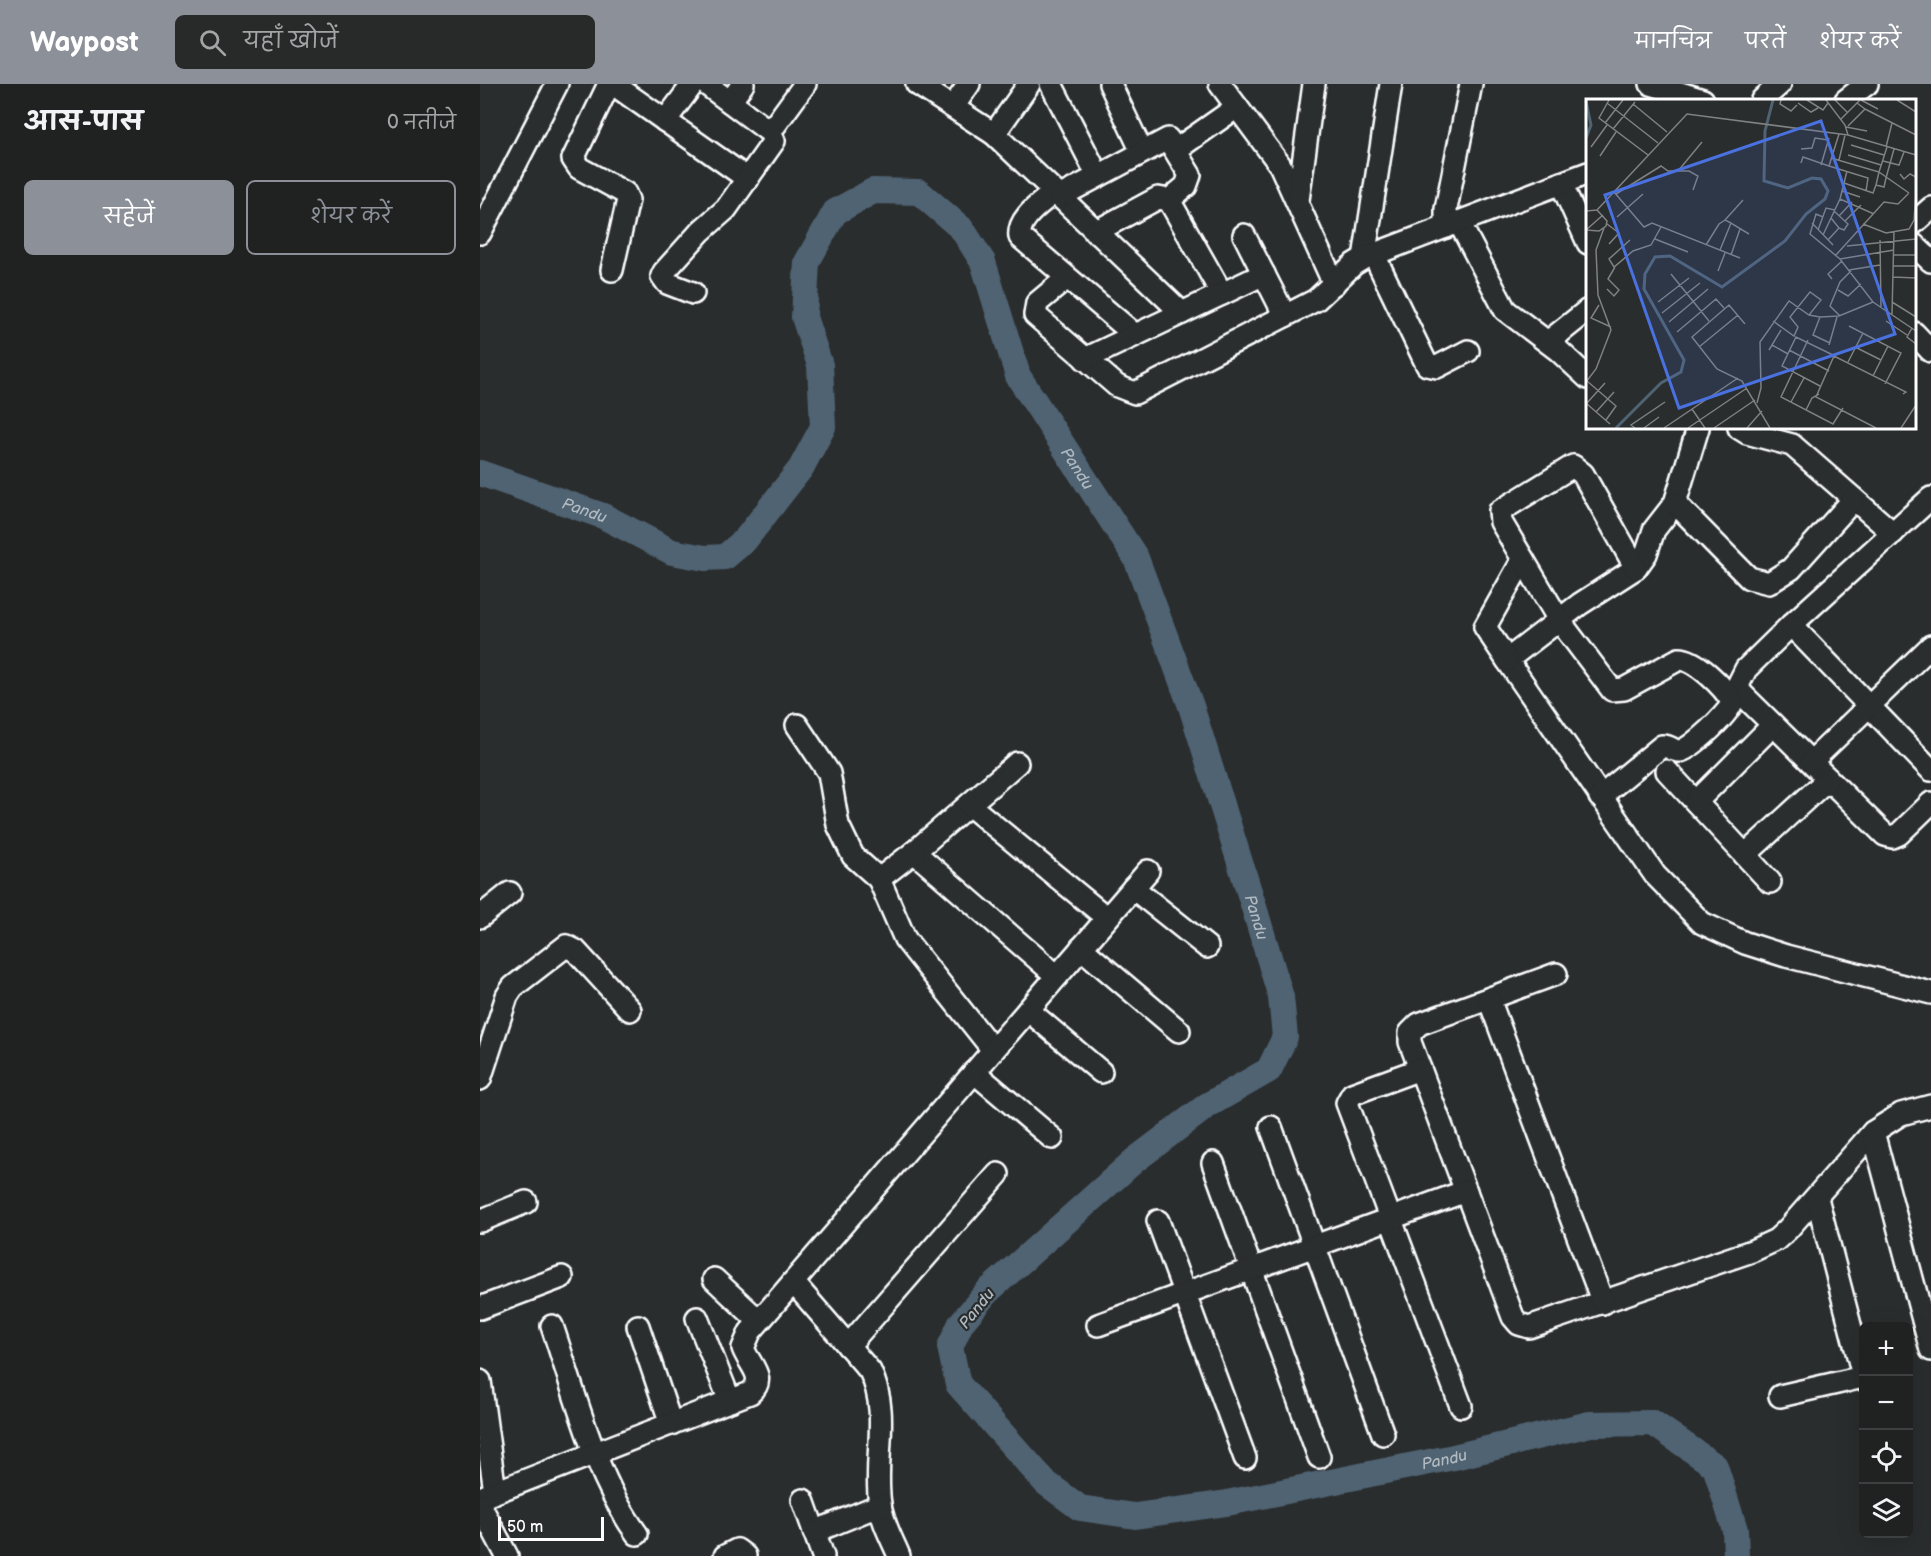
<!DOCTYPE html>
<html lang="hi">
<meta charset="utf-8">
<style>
:root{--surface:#202222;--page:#282a2a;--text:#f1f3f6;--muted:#a2a4a5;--line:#3d3f40;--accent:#8c9099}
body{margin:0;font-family:"Balsamiq Sans","Playpen Sans Deva",sans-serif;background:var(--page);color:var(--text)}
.controls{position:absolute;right:18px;bottom:18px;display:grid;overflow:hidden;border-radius:9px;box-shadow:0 6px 24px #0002}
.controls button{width:54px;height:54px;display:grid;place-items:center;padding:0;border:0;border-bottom:2px solid var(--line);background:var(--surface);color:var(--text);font:30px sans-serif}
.scale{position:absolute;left:18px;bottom:15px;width:106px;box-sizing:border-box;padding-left:6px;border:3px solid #fff;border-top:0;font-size:16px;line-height:21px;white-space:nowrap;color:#fff;-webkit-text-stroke:4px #2a2d2e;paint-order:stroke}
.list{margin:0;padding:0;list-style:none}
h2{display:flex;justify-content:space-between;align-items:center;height:78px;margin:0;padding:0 24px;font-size:26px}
h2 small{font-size:20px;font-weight:400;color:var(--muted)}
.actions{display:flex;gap:12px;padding:18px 24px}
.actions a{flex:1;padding:14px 0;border:2px solid var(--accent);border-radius:9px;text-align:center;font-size:21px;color:var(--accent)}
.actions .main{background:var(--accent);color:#fff}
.icon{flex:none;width:33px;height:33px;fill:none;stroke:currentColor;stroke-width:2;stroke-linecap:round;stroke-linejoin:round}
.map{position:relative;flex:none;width:1451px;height:1472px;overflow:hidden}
header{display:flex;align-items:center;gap:36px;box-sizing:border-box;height:84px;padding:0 30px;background:var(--accent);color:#fff}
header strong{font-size:28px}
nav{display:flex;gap:33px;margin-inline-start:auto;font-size:21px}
.search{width:420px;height:54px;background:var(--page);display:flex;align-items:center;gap:15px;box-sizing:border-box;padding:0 21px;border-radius:9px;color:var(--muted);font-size:22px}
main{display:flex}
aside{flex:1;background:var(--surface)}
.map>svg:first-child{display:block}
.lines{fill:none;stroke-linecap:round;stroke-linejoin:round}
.river{stroke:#506373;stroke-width:26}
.minor-casing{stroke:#fff;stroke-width:26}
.minor{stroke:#2a2d2e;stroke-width:21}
.labels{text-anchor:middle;stroke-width:4.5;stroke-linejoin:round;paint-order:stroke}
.water-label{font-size:16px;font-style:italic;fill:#b0b9c0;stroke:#2a2d2e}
.inset-river{fill:none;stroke:#506373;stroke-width:3}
.inset-road{fill:none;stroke:#7f8182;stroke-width:1.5}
.view{fill:#4a71e0;fill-opacity:0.15;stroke:#4a71e0;stroke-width:3}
.inset-edge{fill:none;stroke:#fff;stroke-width:3}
</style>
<header>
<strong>Waypost</strong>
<div class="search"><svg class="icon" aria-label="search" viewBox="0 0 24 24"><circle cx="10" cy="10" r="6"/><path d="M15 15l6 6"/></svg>यहाँ खोजें</div>
<nav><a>मानचित्र</a><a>परतें</a><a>शेयर करें</a></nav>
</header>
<main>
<aside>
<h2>आस-पास<small>0 नतीजे</small></h2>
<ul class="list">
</ul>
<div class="actions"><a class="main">सहेजें</a><a>शेयर करें</a></div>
</aside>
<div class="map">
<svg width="1451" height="1472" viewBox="0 0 1451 1472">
<rect width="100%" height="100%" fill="#2a2d2e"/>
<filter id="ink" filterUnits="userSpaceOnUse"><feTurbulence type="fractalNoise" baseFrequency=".0167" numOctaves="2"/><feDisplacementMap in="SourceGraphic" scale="12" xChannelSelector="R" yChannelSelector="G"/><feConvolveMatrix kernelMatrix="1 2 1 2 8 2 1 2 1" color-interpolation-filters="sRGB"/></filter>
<g filter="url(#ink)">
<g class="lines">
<path class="river" id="s1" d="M0 389 123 432 192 468 225 474 245 473 265 456 321 384 343 343 340 281 324 233 327 178 355 128 393 107 439 108 482 145 503 178 538 292 656 474 711 622 773 820 801 913 805 953 789 986 728 1021 655 1076 507 1208 481 1239 470 1263 478 1300 566 1399 600 1424 655 1432 747 1419 974 1373 1110 1340 1173 1339 1235 1382 1255 1446 1256 1472"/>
<defs>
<g id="minor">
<polyline points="129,0 93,75 99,84 145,109 148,116 132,186"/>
<polyline points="133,0 268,95"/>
<polyline points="437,0 514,50"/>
<polyline points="549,0 514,50 702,229"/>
<polyline points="571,0 618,92"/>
<polyline points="630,0 662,68"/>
<polyline points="740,0 800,81 854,200"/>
<polyline points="1171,0 1223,16"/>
<polyline points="1282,16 1300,0"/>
<polyline points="1366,16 1387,0"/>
<polyline points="250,18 263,0"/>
<polyline points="473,23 489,0"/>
<polyline points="185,37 213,0"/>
<polyline points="290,48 325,0"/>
<polyline points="697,65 757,23"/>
<polyline points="1081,99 1108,159"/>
<path d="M574 108C562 119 537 134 540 153L655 251"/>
<polyline points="579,113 688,55 710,91 706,102 689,116"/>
<polyline points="818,116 834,0"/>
<polyline points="979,138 1025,226 1079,267 1108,294"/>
<polyline points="1434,139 1451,124"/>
<polyline points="966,143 966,125 991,0"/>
<polyline points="615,148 678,114 689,116 742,210"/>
<polyline points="0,149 77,0"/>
<polyline points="764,151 805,232"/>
<polyline points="1434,161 1451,177"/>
<polyline points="894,171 947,281 957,283 988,267"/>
<polyline points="884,174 911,0"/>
<polyline points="587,194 557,219 555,231 637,302 655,309 836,216 874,180 884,174 1108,89"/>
<polyline points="213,209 187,199 182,192 184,188 221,147 246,125 294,57 290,48 226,0"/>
<polyline points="1434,249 1451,267"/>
<polyline points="1068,258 1108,226"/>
<polyline points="605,275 784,190"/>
<polyline points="1218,344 1195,419 1174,446 1166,470 1156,484 1100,520 1027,576 1175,791 1222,839 1265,859 1306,872 1451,909"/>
<polyline points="1259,344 1267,349 1312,361 1413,449"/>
<polyline points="1451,414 1311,541 1266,585 1258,601 1261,609 1405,751 1412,753 1419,750 1451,719"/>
<polyline points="1195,419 1269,494 1289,499 1311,485 1374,415"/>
<polyline points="1311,541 1451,686"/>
<polyline points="1027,576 1005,543 1043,475"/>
<polyline points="317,641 349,689 358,741 373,772 399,795"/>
<polyline points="1332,677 1451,562"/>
<polyline points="537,679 434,768 577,892"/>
<polyline points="1187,687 1290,798"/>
<path d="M1120 713 1182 662C1190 661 1193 668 1200 667 1210 666 1252 627 1252 618 1245 604 1215 574 1199 575L1144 605 1132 606 1079 536 1021 438 1020 427 1093 382 1103 390 1156 484"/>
<polyline points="1216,718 1293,641"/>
<polyline points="489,721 627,834"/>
<polyline points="434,768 399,795 425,855 513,966"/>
<polyline points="1265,771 1348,695"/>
<polyline points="653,804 727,863"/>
<polyline points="0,833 30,809"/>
<polyline points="601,864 699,947"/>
<polyline points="1076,890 939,940 930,949 930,958 1033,1233 1039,1240 1049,1243 1272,1167 1296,1156 1307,1146 1393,1048 1421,1030 1451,1022"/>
<polyline points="1009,915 1123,1219"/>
<polyline points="548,926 621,988"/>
<polyline points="940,985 872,1010 867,1019 981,1322"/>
<polyline points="494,988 572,1054"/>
<polyline points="0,995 27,912 33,903 86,862 96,867 150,926"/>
<polyline points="791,1043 903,1350"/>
<polyline points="1393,1048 1451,1266"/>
<polyline points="733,1079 839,1373"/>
<polyline points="1337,1114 1384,1295"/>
<polyline points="0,1137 46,1118"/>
<polyline points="678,1137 765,1374"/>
<polyline points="234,1195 279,1237"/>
<path d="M313 1198 390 1287C411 1330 393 1374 400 1420 402 1438 412 1455 419 1472"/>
<polyline points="0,1224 82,1193"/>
<polyline points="217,1234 250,1317"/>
<polyline points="618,1241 986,1107"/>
<path d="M72 1242C95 1309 115 1393 157 1450"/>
<polyline points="158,1242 191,1340"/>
<polyline points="368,1262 518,1090"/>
<polyline points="0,1297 15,1408"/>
<polyline points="1300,1312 1383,1293"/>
<path d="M0 1414 270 1309C288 1294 269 1281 263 1264L270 1248 668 787"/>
<polyline points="323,1416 343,1472"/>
<polyline points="0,1421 27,1472"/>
<polyline points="334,1448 400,1421"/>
<polyline points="245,1472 257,1466 265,1472"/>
</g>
</defs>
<use href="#minor" class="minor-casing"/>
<use href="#minor" class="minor"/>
</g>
</g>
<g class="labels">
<g class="water-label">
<text dy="6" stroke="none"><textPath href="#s1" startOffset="1065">Pandu</textPath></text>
<text dy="6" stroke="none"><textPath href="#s1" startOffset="111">Pandu</textPath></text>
<text dy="6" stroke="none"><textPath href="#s1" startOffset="1551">Pandu</textPath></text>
<text transform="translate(496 1224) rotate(-51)" y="6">Pandu</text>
<text dy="6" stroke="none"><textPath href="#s1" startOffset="2721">Pandu</textPath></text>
</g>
</g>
<g transform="translate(1106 15)">
<rect width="330" height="330" fill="#2a2d2e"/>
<path class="inset-river" d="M0 2 5 26 0 39M30 329 75 284 95 273 98 261 58 190 59 175 69 158 84 157 136 188 199 142 220 115 239 100 242 92 235 80 226 79 202 89 178 82 179 32 187 1"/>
<path class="inset-road" d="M23 1 13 19 62 56M195 1 194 5 205 12 211 6M221 1 237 11 242 4M240 1 259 26 262 36M249 1 262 14M275 1 292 10M311 1 330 13M21 4 72 44M212 4 225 13 232 9M47 5 81 33M279 10 330 36M255 20 274 1M19 24 37 1M262 27 279 10 271 4M260 28 281 32M27 30 49 3M265 46 298 56M5 48 21 26M300 48 306 24M301 48 293 73 323 94M215 50 226 49 229 39 242 41M262 56 295 66M14 57 30 33M245 59 293 73 290 86M253 61 259 36M297 62 313 66 318 53M215 64 217 58 243 67 253 35M235 66 243 39M243 67 282 79 280 92M92 72 116 43M314 75 318 80 324 75 330 78M300 79 308 50M258 84 287 94 290 86 298 88 300 79M256 92 274 98M28 93 58 128 66 124 154 159M30 95 75 67 82 72H103L112 77 107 91M254 100 261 72M0 112 11 111 101 15 262 36 330 56M248 112 262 125 258 131 253 129M253 117 266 103M31 118 57 95M237 118 230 115 224 135 254 160 287 203 330 232M139 121 157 101M259 122 275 106M226 124 247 146M21 125 33 134 23 145M277 125 300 134 323 130 328 121 330 94M0 131 13 132 20 127 21 122 11 111M0 131 17 116M232 131 240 109 249 111M237 136 254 100 288 115M69 140 102 153M44 141 23 160 28 168 47 152 65 146 75 128M242 141 253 129 245 119M294 141 295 209M120 146 133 125 139 121 145 124M261 147 330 140M134 151 145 124 163 135M145 156 154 130M308 156H330M249 157 298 103 312 105 323 94M254 160 308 151M307 167H330M263 171 294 166M132 172 139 154M85 175 123 222M307 178 330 179M246 180 242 175 256 162M21 190 28 197 33 191 22 180 29 168M252 191 262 197 275 185M72 203 103 179M306 203 330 218M13 206 5 219 25 228M76 214 114 184M306 215 308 132M254 217 244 207 254 183 265 172M234 218 227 236 244 244M187 222 208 237 212 228 204 218 224 193 235 201 223 216M300 222 321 236M83 223 122 190M159 225 143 206 106 238 131 270 156 282 184 329M263 227 315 254 299 285M326 229 321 238 330 245M91 233 130 200 138 209M222 241 195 298 247 325 257 309M186 246 202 255M243 246 251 218M113 248 152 216M269 248 295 261M183 251 195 231M203 251 243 272M262 263 277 234M287 277 302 247M1 282 30 307 20 321M0 283 10 270 25 231 12 196 10 151 18 129M234 287 196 267 210 238 249 257M205 303 218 279M171 304 175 289 174 243 203 202 223 216 234 218 253 217 287 203M0 305 19 284M1 305 24 325M106 310 119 329M220 311 226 299 233 295M10 313 28 293M49 329 45 326 79 303M58 329 73 318M78 329 152 279M102 329 161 289M128 329 169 301M161 329 176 312M290 329 230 298 248 257 320 293 317 295M315 329 330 306"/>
<path class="view" d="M235 22 309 235 93 309 19 96Z"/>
<rect width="330" height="330" class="inset-edge"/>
</g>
</svg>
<div class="controls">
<button>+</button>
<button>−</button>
<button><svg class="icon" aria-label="locate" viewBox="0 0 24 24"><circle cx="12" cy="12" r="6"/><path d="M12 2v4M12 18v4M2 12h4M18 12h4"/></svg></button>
<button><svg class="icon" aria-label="layers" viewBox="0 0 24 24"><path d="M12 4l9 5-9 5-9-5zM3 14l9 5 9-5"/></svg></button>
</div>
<div class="scale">50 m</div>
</div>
</main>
